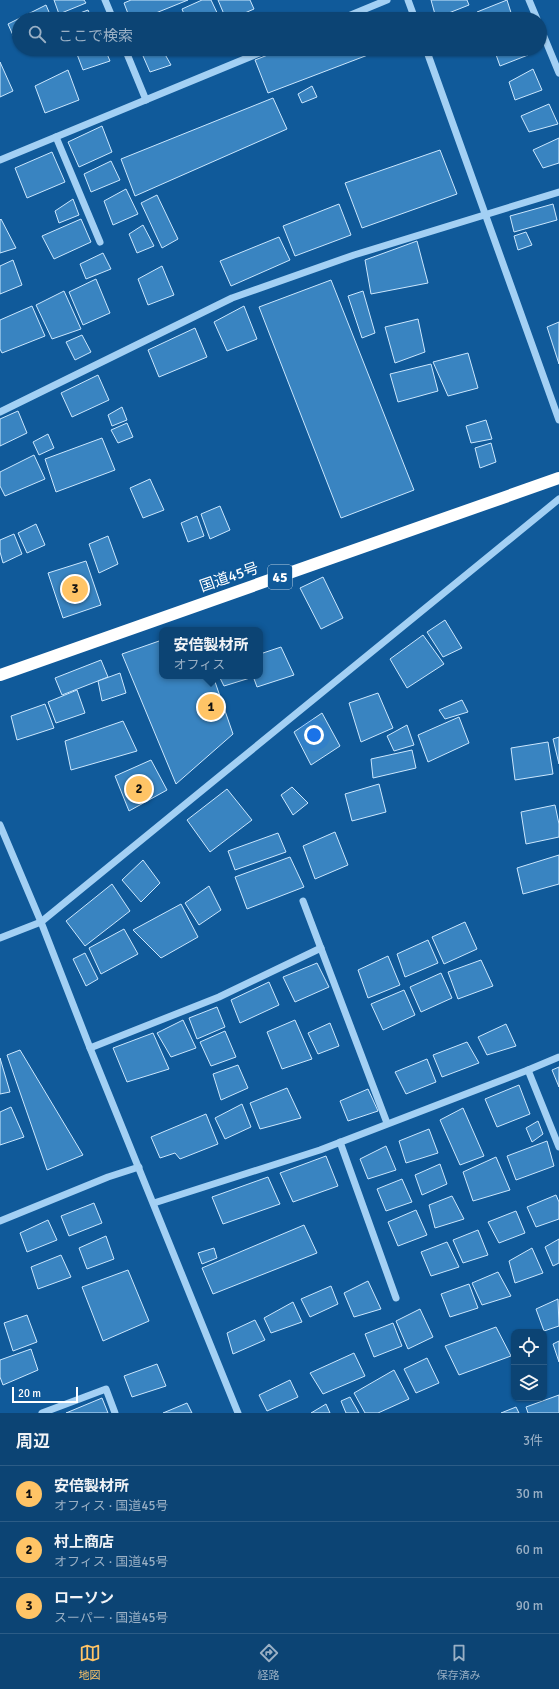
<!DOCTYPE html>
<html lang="ja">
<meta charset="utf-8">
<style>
:root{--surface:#0c4474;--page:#1a4e7c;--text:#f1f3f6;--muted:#9ab0c5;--line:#2c5c86;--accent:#ffc466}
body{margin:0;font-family:Signika,"Noto Sans JP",sans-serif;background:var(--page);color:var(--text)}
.controls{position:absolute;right:12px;bottom:12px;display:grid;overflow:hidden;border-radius:8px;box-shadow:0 1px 3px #0004}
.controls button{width:36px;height:36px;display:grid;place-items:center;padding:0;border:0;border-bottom:1px solid var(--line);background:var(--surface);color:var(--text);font:20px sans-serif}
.scale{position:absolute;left:12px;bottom:10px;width:66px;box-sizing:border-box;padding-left:4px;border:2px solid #fff;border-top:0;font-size:11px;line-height:14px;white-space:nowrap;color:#fff;-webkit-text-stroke:3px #105a9a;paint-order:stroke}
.you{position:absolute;left:314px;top:735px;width:14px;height:14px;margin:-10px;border:3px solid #fff;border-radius:50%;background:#1a73e8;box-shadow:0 0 0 6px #1a73e833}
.badge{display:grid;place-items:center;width:26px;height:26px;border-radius:50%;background:var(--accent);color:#111;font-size:13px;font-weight:700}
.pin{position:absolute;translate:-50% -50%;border:2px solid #fff;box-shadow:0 1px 4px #0006}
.popup{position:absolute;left:159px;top:627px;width:104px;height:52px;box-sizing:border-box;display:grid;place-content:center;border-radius:8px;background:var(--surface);filter:drop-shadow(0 1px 3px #0005);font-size:13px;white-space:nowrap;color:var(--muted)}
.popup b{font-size:15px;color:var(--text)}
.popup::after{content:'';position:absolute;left:50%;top:100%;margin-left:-8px;border:8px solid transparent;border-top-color:var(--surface)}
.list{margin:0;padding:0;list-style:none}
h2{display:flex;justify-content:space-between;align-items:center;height:52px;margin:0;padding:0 16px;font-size:17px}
h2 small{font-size:13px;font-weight:400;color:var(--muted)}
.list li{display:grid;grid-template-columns:26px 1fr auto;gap:12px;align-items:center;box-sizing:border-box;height:56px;padding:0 16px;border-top:1px solid var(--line)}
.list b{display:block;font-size:15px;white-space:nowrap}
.list p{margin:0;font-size:13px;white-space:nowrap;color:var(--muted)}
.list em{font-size:13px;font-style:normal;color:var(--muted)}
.icon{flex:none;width:22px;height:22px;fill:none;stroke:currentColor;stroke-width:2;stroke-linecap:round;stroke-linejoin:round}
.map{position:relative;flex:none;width:559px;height:1413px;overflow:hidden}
.search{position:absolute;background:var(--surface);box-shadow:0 1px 3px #0004;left:12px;right:12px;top:12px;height:44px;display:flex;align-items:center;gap:10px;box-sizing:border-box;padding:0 14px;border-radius:22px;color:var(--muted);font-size:15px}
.sheet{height:220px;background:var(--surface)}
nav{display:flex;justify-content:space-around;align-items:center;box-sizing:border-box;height:56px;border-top:1px solid var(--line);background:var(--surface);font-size:11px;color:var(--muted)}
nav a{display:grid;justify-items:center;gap:2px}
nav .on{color:var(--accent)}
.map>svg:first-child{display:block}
.building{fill:#3984c1;stroke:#cbe7fe}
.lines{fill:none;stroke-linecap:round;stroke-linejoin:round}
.minor{stroke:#a3d0f4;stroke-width:7}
.highway{stroke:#fff;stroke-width:12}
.labels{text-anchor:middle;stroke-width:3.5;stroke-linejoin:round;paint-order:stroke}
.shield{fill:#105a9a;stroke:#b7cee1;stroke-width:1}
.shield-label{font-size:14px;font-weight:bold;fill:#fff}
.street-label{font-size:15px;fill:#fff;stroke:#105a9a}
</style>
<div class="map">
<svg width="559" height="1413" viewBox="0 0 559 1413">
<rect width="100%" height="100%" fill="#105a9a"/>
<g class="building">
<polygon points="54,0 84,0 86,3 59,14"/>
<polygon points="131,0 188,0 141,19 130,19 124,3"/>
<polygon points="202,0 211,0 220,19 186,19 182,9"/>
<polygon points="218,0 250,0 254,9 231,19 226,19"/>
<polygon points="431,0 467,0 469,5 436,18"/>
<polygon points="507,0 513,19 480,19 477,12"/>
<polygon points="46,5 52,19 19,19 19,49 8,24"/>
<polygon points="88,10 92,19 64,19"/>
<polygon points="367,14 369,19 356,19"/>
<polygon points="75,49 105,49 110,61 83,70"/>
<polygon points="140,49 162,49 171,65 150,72"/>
<polygon points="283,49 381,49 381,50 268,93 255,60"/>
<polygon points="494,49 526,49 528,55 500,66"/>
<polygon points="0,62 13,91 0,97"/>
<polygon points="533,69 542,90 515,100 509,82"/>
<polygon points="68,70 79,100 45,113 35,86"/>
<polygon points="312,86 317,97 302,103 298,94"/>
<polygon points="273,98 287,129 135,196 121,159"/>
<polygon points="549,104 558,124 529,132 521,116"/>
<polygon points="102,126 112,152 79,167 68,142"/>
<polygon points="559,138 559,163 543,168 533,150"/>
<polygon points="440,150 457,194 362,228 345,183"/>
<polygon points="52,152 65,182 27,198 15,168"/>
<polygon points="111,161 120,180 91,192 84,174"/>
<polygon points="126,189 138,214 113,225 104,201"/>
<polygon points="157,195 178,239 162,248 141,203"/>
<polygon points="73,199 79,215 59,223 55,211"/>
<polygon points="339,204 351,235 295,256 283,226"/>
<polygon points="553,204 557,220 514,232 510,216"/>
<polygon points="1,219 16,248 0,253 0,220"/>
<polygon points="81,219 91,242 54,259 42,236"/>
<polygon points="143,225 154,246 137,253 129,234"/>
<polygon points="526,232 532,245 518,250 514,236"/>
<polygon points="279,237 290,260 231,286 220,261"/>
<polygon points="417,241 428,283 371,294 365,260"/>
<polygon points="103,253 111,269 86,279 80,264"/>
<polygon points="13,260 22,285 0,294 0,266"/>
<polygon points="162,266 174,295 148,305 138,279"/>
<polygon points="96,279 110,313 83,325 69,292"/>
<polygon points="331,280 414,490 341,518 259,307"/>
<polygon points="64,291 81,329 52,339 36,305"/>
<polygon points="363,291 375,333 362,338 348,296"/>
<polygon points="32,306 45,336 2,353 0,349 0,320"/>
<polygon points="244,306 257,339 227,351 214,322"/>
<polygon points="418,319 425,352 395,363 385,327"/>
<polygon points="559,322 559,364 547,327"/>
<polygon points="195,328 207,357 159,377 148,350"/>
<polygon points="82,335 91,352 75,360 66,342"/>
<polygon points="468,353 478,388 448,396 433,362"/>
<polygon points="431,364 438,391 398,402 390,374"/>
<polygon points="98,375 109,400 72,417 61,393"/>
<polygon points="122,407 127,420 112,426 108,415"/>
<polygon points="18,411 27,433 0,446 0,419"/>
<polygon points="486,420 492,439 471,443 466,426"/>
<polygon points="127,423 133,437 118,443 111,430"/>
<polygon points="48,434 54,448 39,455 33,442"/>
<polygon points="102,438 115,470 56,492 45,459"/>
<polygon points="491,443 496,462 480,468 475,448"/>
<polygon points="34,455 45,479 5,496 0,486 0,472"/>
<polygon points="150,479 164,510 143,518 130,488"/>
<polygon points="220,506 230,530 210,539 201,514"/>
<polygon points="197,516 204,536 188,542 181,523"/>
<polygon points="36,524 45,545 27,553 18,533"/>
<polygon points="14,534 22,554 3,563 0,552 0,540"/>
<polygon points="108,536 118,564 99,573 89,544"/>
<polygon points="86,561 101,605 63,618 48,573"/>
<polygon points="323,577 343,618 321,629 300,588"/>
<polygon points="445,620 462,648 443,657 427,632"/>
<polygon points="423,635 444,664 407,688 390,659"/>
<polygon points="162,640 162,676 213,676 233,734 176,784 122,654"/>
<polygon points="281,647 294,675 257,687 253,676 260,676 260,654"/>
<polygon points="101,660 108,677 62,695 55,678"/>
<polygon points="120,673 126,693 102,701 98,681"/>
<polygon points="219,676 249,676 250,678 224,686"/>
<polygon points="77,690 85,713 56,723 48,702"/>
<polygon points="378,693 393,728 361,742 349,703"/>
<polygon points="462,700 468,712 445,719 439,710"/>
<polygon points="45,704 54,728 17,740 11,716"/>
<polygon points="322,713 340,746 311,765 294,732"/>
<polygon points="459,717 469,743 428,762 418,735"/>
<polygon points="123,721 137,751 71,770 65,741"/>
<polygon points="407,725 414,745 394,751 387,736"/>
<polygon points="559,737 559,764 553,739"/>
<polygon points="548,742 553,774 515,780 511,748"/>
<polygon points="412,750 416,768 373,778 371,759"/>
<polygon points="151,760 167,790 129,811 115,776"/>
<polygon points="379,784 386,812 352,821 345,794"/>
<polygon points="292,787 308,803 293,815 281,795"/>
<polygon points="227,789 252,820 210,852 187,820"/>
<polygon points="555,805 559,824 559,837 526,844 521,812"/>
<polygon points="335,832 348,865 315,879 303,846"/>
<polygon points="278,833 286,852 235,870 228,851"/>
<polygon points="559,855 559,884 523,894 517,868"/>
<polygon points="290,857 304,887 247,909 235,877"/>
<polygon points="143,860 160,883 141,902 122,880"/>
<polygon points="112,884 130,911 85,946 66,921"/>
<polygon points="209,886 221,910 199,925 185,903"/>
<polygon points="181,904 198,937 161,958 133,930"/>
<polygon points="465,922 477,949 444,964 432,937"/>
<polygon points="124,929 138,954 101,974 89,948"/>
<polygon points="428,940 438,963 405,977 397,954"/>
<polygon points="85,953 98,979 86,986 73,959"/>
<polygon points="388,956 400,985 368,998 358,970"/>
<polygon points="481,960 493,986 458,999 448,972"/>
<polygon points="317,963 329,987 295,1002 283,977"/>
<polygon points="441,973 452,998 421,1012 410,987"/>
<polygon points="269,982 279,1005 240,1023 231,1000"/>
<polygon points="404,990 415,1015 383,1030 371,1004"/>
<polygon points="217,1007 225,1027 197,1039 189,1018"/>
<polygon points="183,1020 196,1048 171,1057 157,1033"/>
<polygon points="295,1020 312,1059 282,1069 267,1032"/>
<polygon points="330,1023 339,1046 318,1054 308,1033"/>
<polygon points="506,1024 516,1046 487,1055 478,1037"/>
<polygon points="225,1031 236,1057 211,1066 200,1042"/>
<polygon points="153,1033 169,1069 127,1082 113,1048"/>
<polygon points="467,1042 479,1063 442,1077 433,1055"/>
<polygon points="20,1050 83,1155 47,1170 7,1055"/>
<polygon points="0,1058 10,1092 0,1094"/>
<polygon points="427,1059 436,1082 406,1094 395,1072"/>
<polygon points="238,1065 248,1088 221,1100 213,1074"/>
<polygon points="559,1067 559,1087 552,1070"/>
<polygon points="519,1085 530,1114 497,1127 485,1099"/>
<polygon points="287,1088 301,1118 260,1129 250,1103"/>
<polygon points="368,1089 378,1111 348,1121 340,1101"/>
<polygon points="242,1104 251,1127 225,1139 215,1118"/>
<polygon points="11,1107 24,1137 0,1145 0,1112"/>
<polygon points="463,1108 484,1156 460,1165 440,1120"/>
<polygon points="206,1114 218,1144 180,1159 175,1153 160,1158 151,1137"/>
<polygon points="538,1121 543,1134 532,1142 526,1128"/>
<polygon points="429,1129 438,1153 406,1163 399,1141"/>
<polygon points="547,1141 554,1166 516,1180 507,1156"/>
<polygon points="386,1146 396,1170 368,1179 360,1159"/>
<polygon points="326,1156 338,1186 293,1202 280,1173"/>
<polygon points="496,1157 510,1190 473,1201 463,1172"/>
<polygon points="440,1164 447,1184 422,1195 415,1175"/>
<polygon points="268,1177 280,1204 223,1224 212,1197"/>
<polygon points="402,1179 412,1202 386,1211 377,1189"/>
<polygon points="556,1195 559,1202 559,1219 536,1227 527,1207"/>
<polygon points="452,1196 464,1219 435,1228 429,1205"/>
<polygon points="94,1203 102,1223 69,1236 61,1216"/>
<polygon points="416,1210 427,1235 398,1246 388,1222"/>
<polygon points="516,1211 525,1233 499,1243 488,1222"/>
<polygon points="48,1220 57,1240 27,1252 20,1233"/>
<polygon points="304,1225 317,1253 213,1294 202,1268"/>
<polygon points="478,1230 488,1255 463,1263 453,1240"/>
<polygon points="106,1236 114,1259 87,1269 79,1248"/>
<polygon points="559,1239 559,1263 553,1266 545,1247"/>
<polygon points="447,1242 459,1267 431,1276 421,1252"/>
<polygon points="214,1248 217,1258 202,1264 198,1253"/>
<polygon points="532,1248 543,1273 515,1283 509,1261"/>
<polygon points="61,1255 71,1277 38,1289 31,1267"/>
<polygon points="128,1270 149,1321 103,1341 82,1287"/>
<polygon points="498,1272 511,1296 482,1305 472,1283"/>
<polygon points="368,1281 381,1309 354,1317 344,1293"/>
<polygon points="469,1284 478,1308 450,1317 441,1294"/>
<polygon points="331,1286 338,1304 310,1317 301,1299"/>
<polygon points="558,1299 559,1326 544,1331 536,1309"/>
<polygon points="293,1302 302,1322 271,1333 264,1318"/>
<polygon points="420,1309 433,1337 408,1349 396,1321"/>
<polygon points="27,1315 37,1342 13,1351 4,1323"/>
<polygon points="255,1320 265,1340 233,1354 227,1333"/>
<polygon points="393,1323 402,1346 374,1357 365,1334"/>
<polygon points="496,1327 511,1356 459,1375 445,1346"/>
<polygon points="559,1341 559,1362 553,1344"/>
<polygon points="31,1349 38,1370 3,1385 0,1377 0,1360"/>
<polygon points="354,1353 365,1376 323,1394 310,1373"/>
<polygon points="427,1358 439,1383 416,1393 404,1369"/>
<polygon points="157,1364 166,1386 132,1397 124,1376"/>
<polygon points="394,1370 409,1399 378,1413 365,1413 354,1393"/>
<polygon points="290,1380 298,1397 267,1411 259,1395"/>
<polygon points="559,1395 559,1413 528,1413 526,1407"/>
<polygon points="350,1397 359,1413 346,1413 341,1401"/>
<polygon points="102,1398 108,1413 66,1413"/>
<polygon points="187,1403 192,1413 163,1413"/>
<polygon points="326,1404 330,1413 311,1413"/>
<polygon points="516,1407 519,1413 501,1413"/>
</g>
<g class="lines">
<g class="minor">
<polyline points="105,0 113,19"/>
<polyline points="408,0 415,19"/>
<polyline points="529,0 537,19"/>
<polyline points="341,19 387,0"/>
<polyline points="540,27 559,73"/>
<polyline points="125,49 146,100"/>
<polyline points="426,49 559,420"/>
<polyline points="56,137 100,242"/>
<polyline points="0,160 269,49"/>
<polyline points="0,412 232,298 354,255 559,192"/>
<polyline points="0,825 41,922 90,1048 238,1413"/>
<polyline points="303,901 387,1123"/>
<polyline points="0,938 41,922 559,499"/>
<polyline points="90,1048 219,997 321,948"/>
<polyline points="528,1070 559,1057"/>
<polyline points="340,1142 396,1298"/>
<polyline points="154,1203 320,1150 528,1070 559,1147"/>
<polyline points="0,1221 108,1177 139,1167"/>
<polyline points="42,1413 106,1389 115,1413"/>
</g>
<polyline class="highway" points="0,675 559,478"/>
</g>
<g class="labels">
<rect class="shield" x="268" y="565" width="24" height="24" rx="3"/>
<g class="shield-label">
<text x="280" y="582">45</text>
</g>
<g class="street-label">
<text transform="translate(229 577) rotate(-19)" y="5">国道45号</text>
</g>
</g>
</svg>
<div class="controls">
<button><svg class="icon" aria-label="locate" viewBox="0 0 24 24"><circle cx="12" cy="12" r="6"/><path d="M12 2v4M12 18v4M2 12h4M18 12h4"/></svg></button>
<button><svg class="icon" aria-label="layers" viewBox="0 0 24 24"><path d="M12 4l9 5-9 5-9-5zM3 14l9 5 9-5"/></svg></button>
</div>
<div class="scale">20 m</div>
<div class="you"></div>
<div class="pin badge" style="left:211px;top:707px">1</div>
<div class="popup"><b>安倍製材所</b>オフィス</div>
<div class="pin badge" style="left:139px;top:789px">2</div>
<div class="pin badge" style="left:75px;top:589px">3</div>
<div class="search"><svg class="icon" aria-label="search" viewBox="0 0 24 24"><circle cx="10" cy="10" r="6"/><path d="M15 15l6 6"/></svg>ここで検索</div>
</div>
<section class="sheet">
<h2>周辺<small>3件</small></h2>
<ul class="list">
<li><span class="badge">1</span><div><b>安倍製材所</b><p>オフィス · 国道45号</p></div><em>30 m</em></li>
<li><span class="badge">2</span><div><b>村上商店</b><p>オフィス · 国道45号</p></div><em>60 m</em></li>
<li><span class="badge">3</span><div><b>ローソン</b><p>スーパー · 国道45号</p></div><em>90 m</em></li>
</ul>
</section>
<nav>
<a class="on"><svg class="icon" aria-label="map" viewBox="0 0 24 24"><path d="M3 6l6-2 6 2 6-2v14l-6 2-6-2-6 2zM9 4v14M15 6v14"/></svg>地図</a>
<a><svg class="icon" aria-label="directions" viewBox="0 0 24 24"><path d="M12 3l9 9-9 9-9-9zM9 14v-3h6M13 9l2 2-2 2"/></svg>経路</a>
<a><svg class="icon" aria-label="saved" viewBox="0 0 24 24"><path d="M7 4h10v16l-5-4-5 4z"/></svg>保存済み</a>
</nav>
